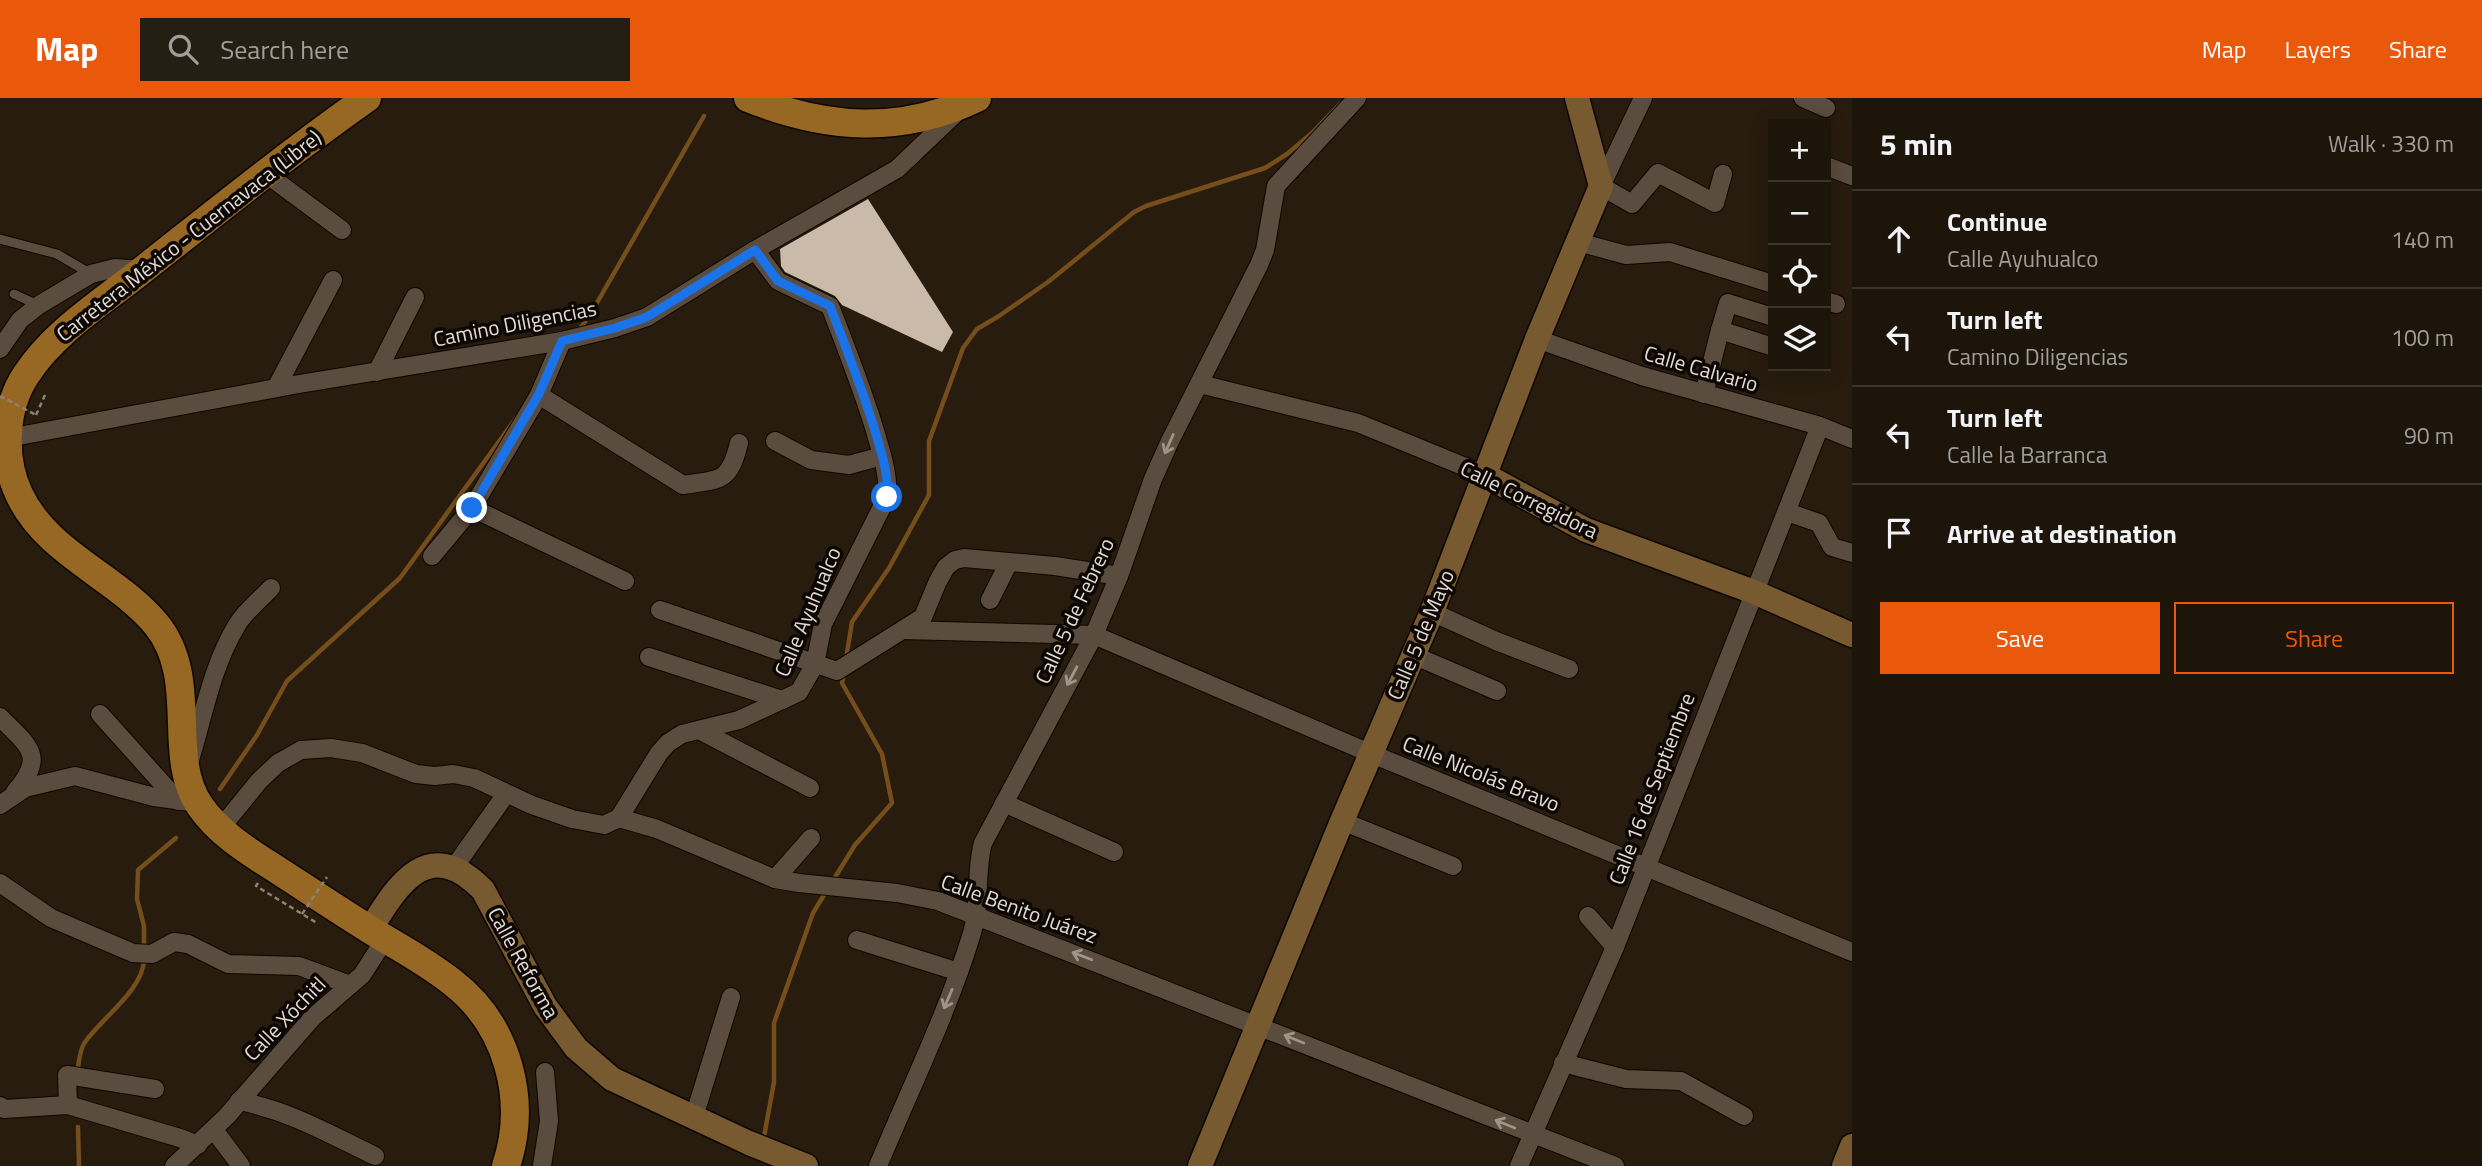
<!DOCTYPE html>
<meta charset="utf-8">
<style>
:root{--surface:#1d150a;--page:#251e13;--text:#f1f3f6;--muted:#a09f9c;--line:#3b342b;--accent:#ea580c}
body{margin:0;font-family:"Titillium Web",sans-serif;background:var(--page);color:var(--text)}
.controls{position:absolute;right:21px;top:21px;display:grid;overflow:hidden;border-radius:0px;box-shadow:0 4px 18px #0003}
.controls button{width:63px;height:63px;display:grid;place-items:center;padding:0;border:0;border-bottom:2px solid var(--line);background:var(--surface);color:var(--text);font:35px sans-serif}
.stop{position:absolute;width:21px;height:21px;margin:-16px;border:5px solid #1a73e8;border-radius:50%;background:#fff}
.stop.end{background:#1a73e8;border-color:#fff;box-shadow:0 2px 7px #0008}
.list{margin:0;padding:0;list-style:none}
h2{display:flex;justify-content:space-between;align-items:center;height:91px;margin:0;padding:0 28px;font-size:30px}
h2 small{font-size:23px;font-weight:400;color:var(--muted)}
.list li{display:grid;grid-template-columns:46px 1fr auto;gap:21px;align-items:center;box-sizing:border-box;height:98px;padding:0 28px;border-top:2px solid var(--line)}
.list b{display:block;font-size:26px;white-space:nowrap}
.list p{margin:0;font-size:23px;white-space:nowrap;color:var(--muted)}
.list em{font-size:23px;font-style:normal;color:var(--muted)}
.actions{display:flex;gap:14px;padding:21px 28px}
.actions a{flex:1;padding:16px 0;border:2px solid var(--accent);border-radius:0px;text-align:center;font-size:24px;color:var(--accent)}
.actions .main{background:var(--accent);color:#fff}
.icon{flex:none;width:38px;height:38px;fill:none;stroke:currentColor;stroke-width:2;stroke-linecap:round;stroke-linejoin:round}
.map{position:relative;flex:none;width:1852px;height:1068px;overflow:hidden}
header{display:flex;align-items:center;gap:42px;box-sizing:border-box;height:98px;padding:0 35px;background:var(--accent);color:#fff}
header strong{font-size:33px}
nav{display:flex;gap:38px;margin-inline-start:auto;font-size:24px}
.search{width:490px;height:63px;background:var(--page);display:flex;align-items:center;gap:18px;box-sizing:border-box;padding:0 24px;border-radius:0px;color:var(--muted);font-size:26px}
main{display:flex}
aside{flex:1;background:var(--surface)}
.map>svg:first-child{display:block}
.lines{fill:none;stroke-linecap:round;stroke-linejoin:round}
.stream{stroke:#754e1c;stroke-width:4.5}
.building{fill:#c9baa9}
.lane-casing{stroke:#0f0600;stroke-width:11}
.street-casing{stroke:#0f0600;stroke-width:20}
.secondary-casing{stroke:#0f0600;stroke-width:27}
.primary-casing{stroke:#0f0600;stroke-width:31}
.path{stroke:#8b8277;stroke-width:2.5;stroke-dasharray:5 3.5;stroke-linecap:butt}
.lane{stroke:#5a4c3e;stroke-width:9}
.street{stroke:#5a4c3e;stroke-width:18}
.secondary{stroke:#785a31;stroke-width:24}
.primary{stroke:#966824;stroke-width:28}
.path-bridge{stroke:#8b8277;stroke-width:2.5;stroke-dasharray:5 3.5;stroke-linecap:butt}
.oneway{stroke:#9e9488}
.route{stroke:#1a73e8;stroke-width:9}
.labels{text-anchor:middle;stroke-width:7;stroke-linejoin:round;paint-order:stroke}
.street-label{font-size:21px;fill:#e3dbd3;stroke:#0c0703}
</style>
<header>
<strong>Map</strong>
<div class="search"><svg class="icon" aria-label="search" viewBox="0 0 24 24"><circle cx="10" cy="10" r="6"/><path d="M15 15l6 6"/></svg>Search here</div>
<nav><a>Map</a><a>Layers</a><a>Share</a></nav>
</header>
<main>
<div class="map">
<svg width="1852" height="1068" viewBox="0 0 1852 1068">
<rect width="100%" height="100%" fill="#271c0e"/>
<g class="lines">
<g class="stream">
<polyline points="578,233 590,217 704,18"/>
<polyline points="846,561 852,524 889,470 929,397 929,343 963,250 977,231 999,218 1048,184 1134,114 1146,108 1265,70 1287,56 1312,35 1340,6"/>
<polyline points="220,691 257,637 287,583 400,480 516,320"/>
<polyline points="832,784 855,747 892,705 882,656 842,585 844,576"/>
<polyline points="144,852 144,828 137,801 138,772 176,740"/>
<path d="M77 976C79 966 79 952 85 944 102 920 144 891 144 861"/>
<polyline points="78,1029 79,1068"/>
<polyline points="763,1044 774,984 774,925 813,815 827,792"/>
</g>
</g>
<polygon class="building" points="868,101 953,234 942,254 842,207 835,198 785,174 781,168 780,151"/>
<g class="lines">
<defs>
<g id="lane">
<polyline points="0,141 57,156 91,176"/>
<polyline points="14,196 38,207"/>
</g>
<g id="street">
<polyline points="1643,0 1601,88 1632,106 1658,75 1715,105 1723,76"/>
<polyline points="1803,0 1826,10"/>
<polyline points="1826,68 1852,78"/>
<polyline points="265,75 342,132"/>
<polyline points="1578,144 1626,157 1670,154 1773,186"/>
<polyline points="1826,203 1836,206"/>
<polyline points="1720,232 1728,205 1773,219"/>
<polyline points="1537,241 1642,278 1820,328 1852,341"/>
<polyline points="0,251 20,222 39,207 91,176 115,170 143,172"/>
<polyline points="377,274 415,199"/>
<polyline points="1200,286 1358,325 1485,377"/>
<polyline points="276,290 333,182"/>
<polyline points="1704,296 1720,232 1773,249"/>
<path d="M539 297 683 387C721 381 729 385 739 345"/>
<polyline points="8,340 293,287 562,243 615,230 647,219 755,152 897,71 958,13"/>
<polyline points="775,343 811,362 849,367 882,358"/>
<polyline points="472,410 625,483"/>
<polyline points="1787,414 1819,425 1832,449 1852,455"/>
<polyline points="432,458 472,410 539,297 562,243"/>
<polyline points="990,502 1008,466"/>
<polyline points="660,512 837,573 923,519 938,483 946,469 955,462 964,460 1055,468 1119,478"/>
<polyline points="1432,514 1496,543 1569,571"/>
<polyline points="903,532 1094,537 1372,656 1852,854"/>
<polyline points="1413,557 1497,593"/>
<polyline points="649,559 782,602"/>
<polyline points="100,616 178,703"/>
<path d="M0 619C28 648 47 657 15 694"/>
<polyline points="699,632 810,690"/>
<path d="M190 662C204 616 212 568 237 527 245 513 260 502 271 490"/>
<polyline points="1004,705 1114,754"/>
<polyline points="0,707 25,690 75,678 154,699 198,705"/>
<path d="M619 720 659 655 668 645 682 636 739 622 799 594 815 566 823 526 887 399C889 377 882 357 876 336 863 292 846 250 830 208L778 183 755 152"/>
<polyline points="1342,723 1453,768"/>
<polyline points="220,731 259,683 278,665 301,652 331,650 362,655 416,676 435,678 453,676 474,680 532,707 572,721 604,727 619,720 657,731 775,781 799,785 897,795 938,803 1615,1068"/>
<polyline points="453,771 506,696"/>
<polyline points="775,781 811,740"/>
<polyline points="0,785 51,820 133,855 152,856 174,844 188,846 228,866 299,868 350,887"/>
<polyline points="1588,818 1615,849"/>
<polyline points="857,842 959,874"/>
<polyline points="1563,965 1626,981 1681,983 1744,1018"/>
<path d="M239 1003C290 1013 329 1036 375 1058"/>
<polyline points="68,1007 67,977 155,991"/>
<polyline points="0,1008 4,1011 68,1007 180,1040 198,1047"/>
<polyline points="694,1019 731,899"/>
<polyline points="214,1032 241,1068"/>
<polyline points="174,1068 227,1018 312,920 362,877 385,841"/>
<polyline points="542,1068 549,1023 545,974"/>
<path d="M878 1068C910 991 948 914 972 835 981 805 975 774 983 745L1094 537 1119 478 1153 381 1170 343 1259 167 1265 152 1276 88 1357 0"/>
<polyline points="1519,1068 1615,849 1820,328"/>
</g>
<g id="secondary">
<polyline points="1485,377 1586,432 1754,494 1852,537"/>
<path d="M370 832C398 785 429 737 483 792L545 908 576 950 612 981 749 1045 806 1068"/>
<polyline points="1200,1068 1342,723 1432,514 1537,241 1601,88 1577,0"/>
<polyline points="1844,1068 1852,1048"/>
</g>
<g id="primary">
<path d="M367 0C289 55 215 115 140 174 101 205 54 234 26 277 4 310 2 360 19 396 46 455 116 478 156 526 201 581 165 657 200 708 220 737 251 755 279 773 310 793 340 813 372 833 399 849 427 864 452 884 508 927 528 1002 506 1068"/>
<path d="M748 0C826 31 900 37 977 0"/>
</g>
</defs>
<use href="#lane" class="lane-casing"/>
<use href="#street" class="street-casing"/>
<use href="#secondary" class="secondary-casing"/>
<use href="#primary" class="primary-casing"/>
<g class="path">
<polyline points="36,317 45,297"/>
<polyline points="258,785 256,788 317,825 318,824"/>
</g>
<use href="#lane" class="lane"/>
<use href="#street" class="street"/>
<use href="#secondary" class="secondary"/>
<use href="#primary" class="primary"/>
<g class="path-bridge">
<polyline points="0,298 36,317"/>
<polyline points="302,816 327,779"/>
</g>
</g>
<defs><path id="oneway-shaft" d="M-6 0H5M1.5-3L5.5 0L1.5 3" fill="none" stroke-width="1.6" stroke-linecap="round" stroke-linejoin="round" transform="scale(1.75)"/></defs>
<g class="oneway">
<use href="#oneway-shaft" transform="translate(1169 346) rotate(114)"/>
<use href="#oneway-shaft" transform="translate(1072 578) rotate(118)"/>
<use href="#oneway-shaft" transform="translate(1082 858) rotate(-159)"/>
<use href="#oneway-shaft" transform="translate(948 901) rotate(113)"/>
<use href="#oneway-shaft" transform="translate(1294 941) rotate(-158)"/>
<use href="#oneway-shaft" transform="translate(1505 1026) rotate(-158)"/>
</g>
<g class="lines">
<path class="route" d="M472 410 539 296 562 243 615 230 647 219 755 152 778 183 830 208C846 250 863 292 876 336 882 357 889 377 887 399"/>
</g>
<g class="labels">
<g class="street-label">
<text transform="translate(189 138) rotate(-38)" y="7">Carretera México - Cuernavaca (Libre)</text>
<text transform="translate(515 226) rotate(-11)" y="7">Camino Diligencias</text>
<text transform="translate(1701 271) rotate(16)" y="7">Calle Calvario</text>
<text transform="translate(1529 402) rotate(26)" y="7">Calle Corregidora</text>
<text transform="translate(1075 513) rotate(-65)" y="7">Calle 5 de Febrero</text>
<text transform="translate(808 514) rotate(-67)" y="7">Calle Ayuhualco</text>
<text transform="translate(1421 537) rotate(-67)" y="7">Calle 5 de Mayo</text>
<text transform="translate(1481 676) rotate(22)" y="7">Calle Nicolás Bravo</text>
<text transform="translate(1652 691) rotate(-69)" y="7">Calle 16 de Septiembre</text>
<text transform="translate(1019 811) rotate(20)" y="7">Calle Benito Juárez</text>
<text transform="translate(523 865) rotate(61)" y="7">Calle Reforma</text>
<text transform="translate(285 921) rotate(-46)" y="7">Calle Xóchitl</text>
</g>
</g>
</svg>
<div class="controls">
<button>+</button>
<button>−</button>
<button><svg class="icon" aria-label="locate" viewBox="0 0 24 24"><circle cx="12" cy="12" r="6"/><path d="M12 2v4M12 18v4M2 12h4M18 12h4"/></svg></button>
<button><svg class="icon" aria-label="layers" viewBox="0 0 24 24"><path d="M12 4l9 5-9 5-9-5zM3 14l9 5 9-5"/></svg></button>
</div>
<div class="stop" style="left:887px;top:399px"></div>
<div class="stop end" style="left:472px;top:410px"></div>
</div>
<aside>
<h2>5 min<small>Walk · 330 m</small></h2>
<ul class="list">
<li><svg class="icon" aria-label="ahead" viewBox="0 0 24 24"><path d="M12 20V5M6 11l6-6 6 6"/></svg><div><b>Continue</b><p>Calle Ayuhualco</p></div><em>140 m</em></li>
<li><svg class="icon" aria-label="left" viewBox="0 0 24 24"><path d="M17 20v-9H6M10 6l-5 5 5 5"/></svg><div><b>Turn left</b><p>Camino Diligencias</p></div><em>100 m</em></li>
<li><svg class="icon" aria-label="left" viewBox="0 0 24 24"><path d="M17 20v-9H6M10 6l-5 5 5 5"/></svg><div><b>Turn left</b><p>Calle la Barranca</p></div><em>90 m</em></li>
<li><svg class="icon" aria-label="arrive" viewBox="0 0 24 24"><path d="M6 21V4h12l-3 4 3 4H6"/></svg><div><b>Arrive at destination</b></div></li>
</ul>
<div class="actions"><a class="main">Save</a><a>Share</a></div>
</aside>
</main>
